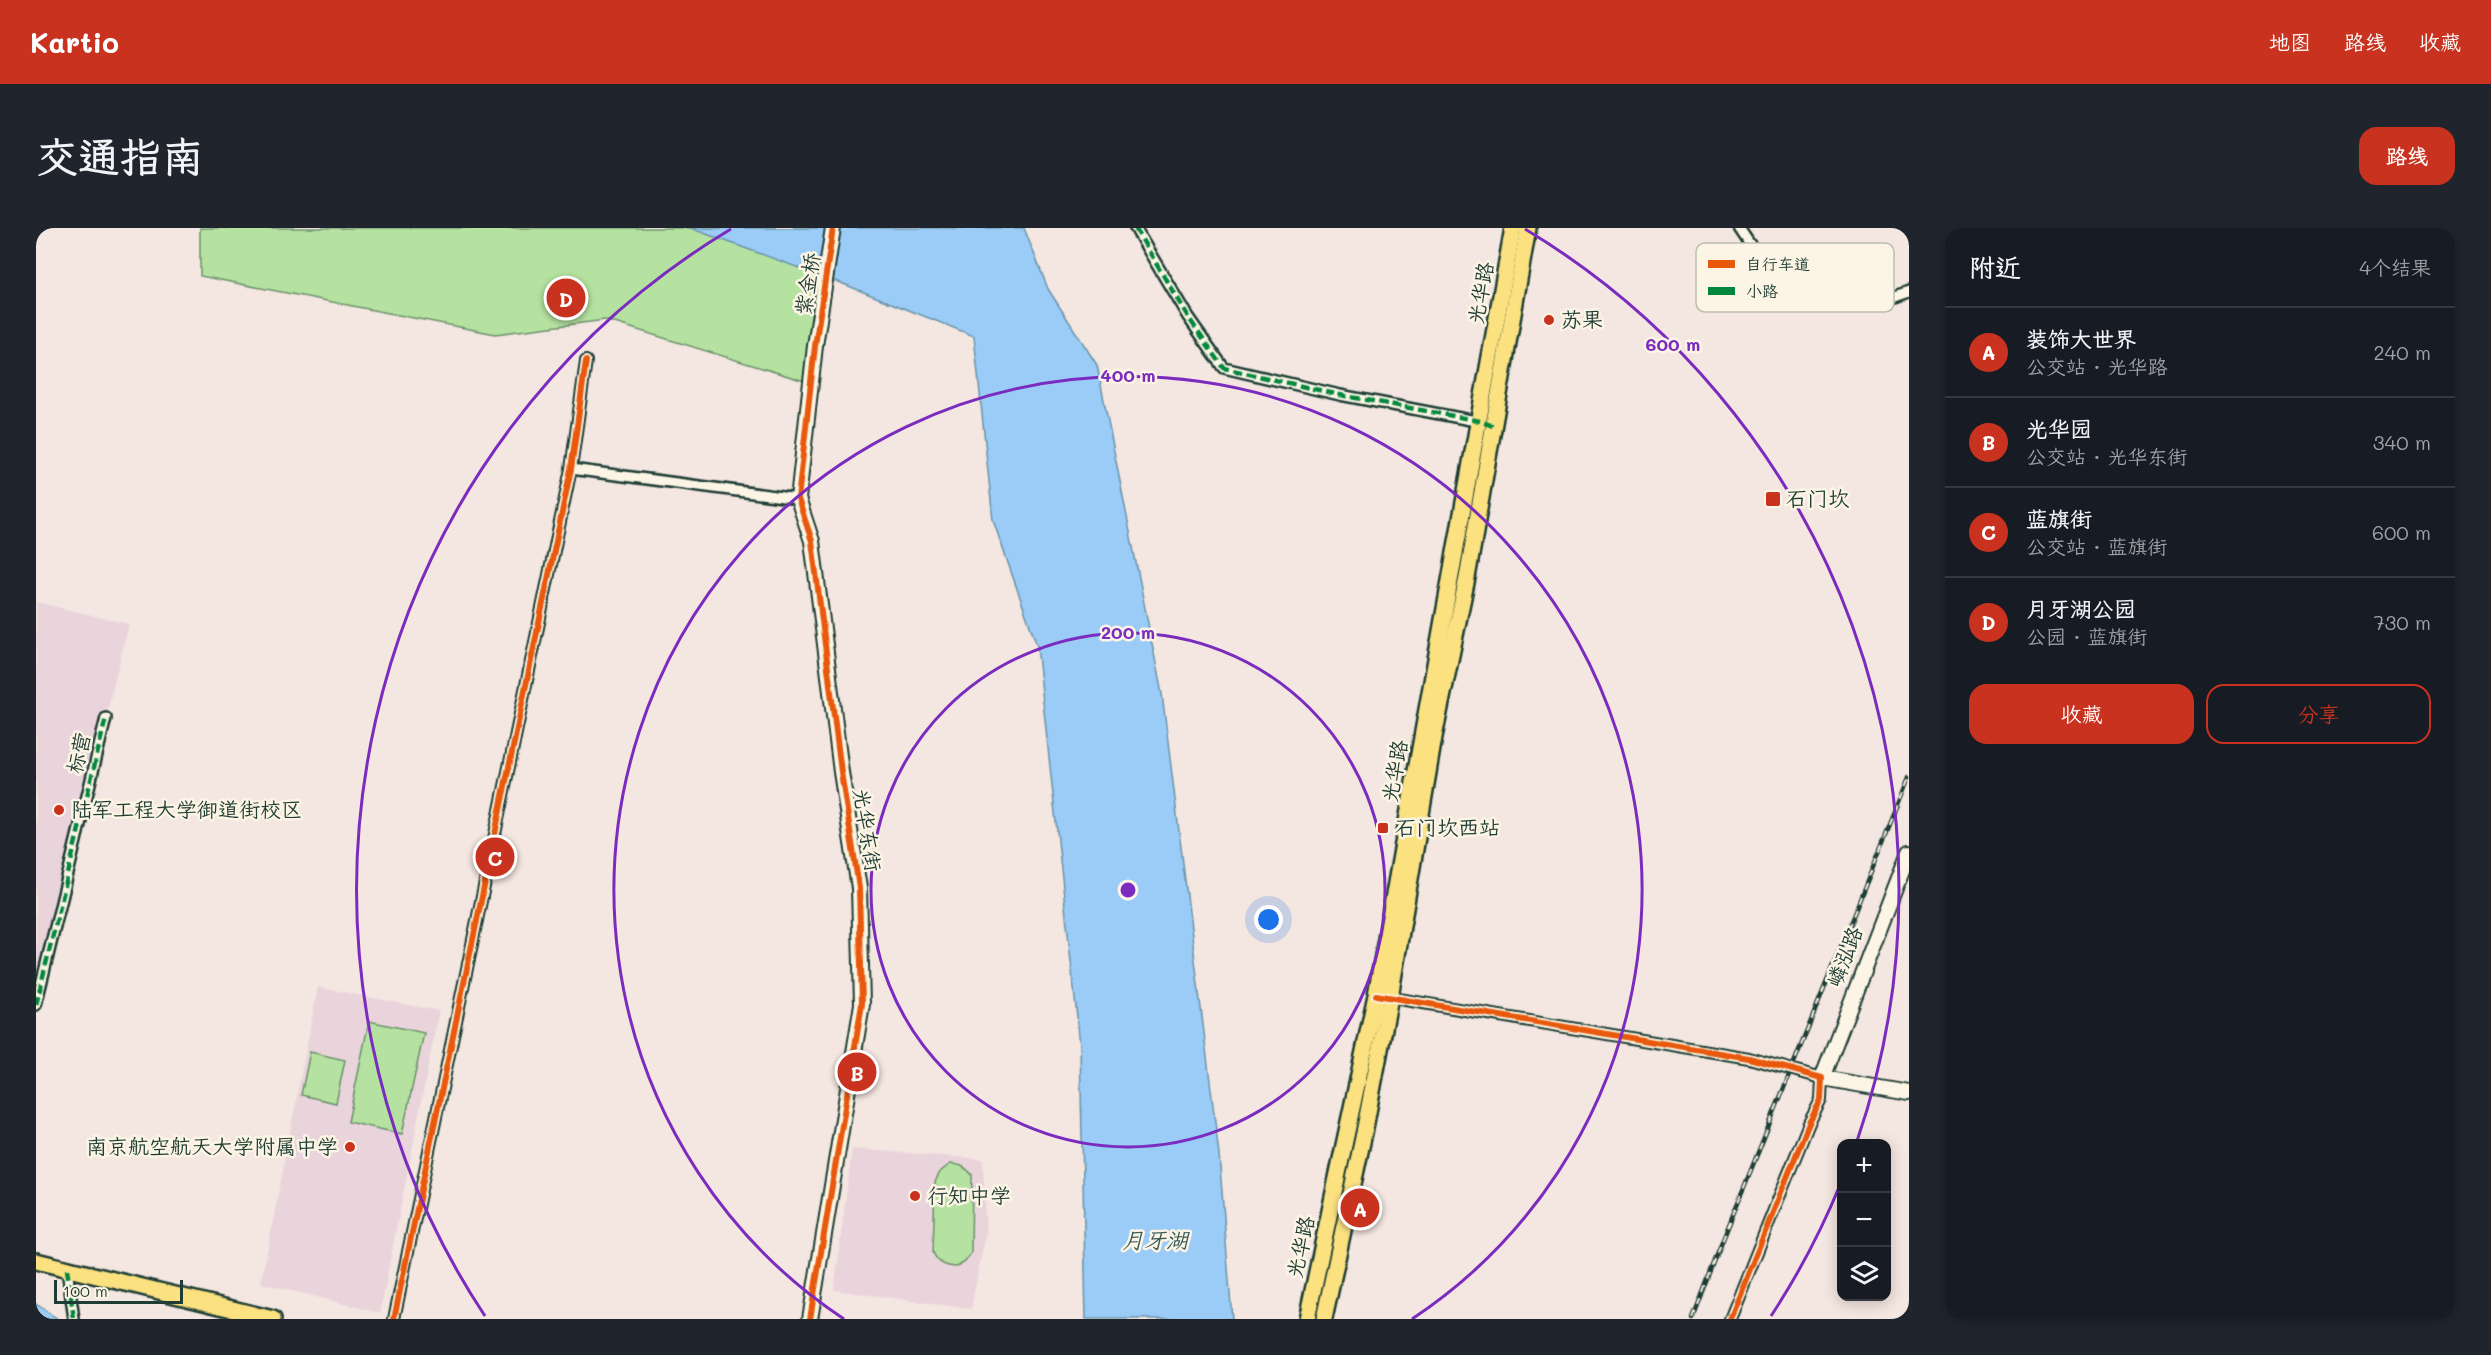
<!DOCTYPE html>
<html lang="zh">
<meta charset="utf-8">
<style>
:root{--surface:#171b24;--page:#20242c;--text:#f1f3f6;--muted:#9ea1a6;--line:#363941;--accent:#c8321e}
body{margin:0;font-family:Mali,"LXGW WenKai TC",sans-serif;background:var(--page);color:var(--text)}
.controls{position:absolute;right:18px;bottom:18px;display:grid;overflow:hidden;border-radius:12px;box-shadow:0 3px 15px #0003}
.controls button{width:54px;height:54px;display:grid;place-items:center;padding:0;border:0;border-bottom:2px solid var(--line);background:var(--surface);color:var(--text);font:30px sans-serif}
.scale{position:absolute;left:18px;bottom:15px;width:129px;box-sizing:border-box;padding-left:6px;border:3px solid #1f3d34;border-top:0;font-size:16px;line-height:21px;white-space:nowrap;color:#1f3d34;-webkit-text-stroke:4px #fcf5e5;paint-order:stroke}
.you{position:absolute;left:1233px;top:692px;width:21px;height:21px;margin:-15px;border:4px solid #fff;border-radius:50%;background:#1a73e8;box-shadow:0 0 0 9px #1a73e833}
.badge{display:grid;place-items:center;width:39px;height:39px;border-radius:50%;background:var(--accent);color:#fff;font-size:20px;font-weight:700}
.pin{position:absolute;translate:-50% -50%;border:3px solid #fff;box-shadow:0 2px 6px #0006}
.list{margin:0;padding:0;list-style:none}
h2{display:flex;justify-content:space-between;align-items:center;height:78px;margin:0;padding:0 24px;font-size:26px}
h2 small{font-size:20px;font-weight:400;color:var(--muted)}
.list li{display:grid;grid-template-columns:39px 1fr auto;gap:18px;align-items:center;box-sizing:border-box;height:90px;padding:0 24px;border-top:2px solid var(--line)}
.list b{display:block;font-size:22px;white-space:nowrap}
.list p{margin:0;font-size:20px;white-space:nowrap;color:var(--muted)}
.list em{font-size:20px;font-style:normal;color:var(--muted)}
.actions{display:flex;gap:12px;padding:18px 24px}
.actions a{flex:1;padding:14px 0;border:2px solid var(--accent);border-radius:18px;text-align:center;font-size:21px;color:var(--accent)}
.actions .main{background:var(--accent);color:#fff}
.icon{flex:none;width:33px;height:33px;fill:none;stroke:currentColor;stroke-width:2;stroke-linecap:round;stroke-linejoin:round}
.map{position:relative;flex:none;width:1873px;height:1091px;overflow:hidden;border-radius:18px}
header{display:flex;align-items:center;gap:36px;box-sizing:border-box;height:84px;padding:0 30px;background:var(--accent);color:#fff}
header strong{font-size:28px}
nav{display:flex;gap:33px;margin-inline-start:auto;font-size:21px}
.intro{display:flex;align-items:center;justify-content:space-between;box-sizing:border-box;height:144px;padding:0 36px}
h1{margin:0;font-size:42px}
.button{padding:15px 27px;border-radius:18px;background:var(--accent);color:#fff;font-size:21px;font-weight:700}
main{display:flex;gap:36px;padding:0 36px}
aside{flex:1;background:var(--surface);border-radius:18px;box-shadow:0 3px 15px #0003}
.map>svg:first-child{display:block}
.built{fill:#ead4dc}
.park{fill:#b5e2a0;stroke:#6a906a;stroke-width:1.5}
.water{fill:#9accf7;stroke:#6993a9;stroke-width:1.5}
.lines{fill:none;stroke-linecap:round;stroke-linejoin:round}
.street-casing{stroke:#1f3d34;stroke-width:14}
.secondary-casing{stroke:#1f3d34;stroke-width:18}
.primary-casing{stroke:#1f3d34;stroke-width:20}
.street{stroke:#fcf5e5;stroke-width:9}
.secondary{stroke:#fcf5e5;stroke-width:14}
.primary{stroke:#fbe180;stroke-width:15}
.rail-casing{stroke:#1f3d34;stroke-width:4.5}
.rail{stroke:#fcf5e5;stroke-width:2;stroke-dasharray:7;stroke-linecap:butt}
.quiet{stroke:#00873e;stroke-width:4.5;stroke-dasharray:9 4.5;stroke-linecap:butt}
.cycleway-casing{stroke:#fcf5e5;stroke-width:10}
.cycleway{stroke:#e8590c;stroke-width:6}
.ring{fill:none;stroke:#7b2cbf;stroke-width:3}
.poi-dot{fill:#c8321e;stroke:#fcf5e5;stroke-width:2}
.labels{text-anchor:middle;stroke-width:5;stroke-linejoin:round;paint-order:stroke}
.street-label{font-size:21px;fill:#1f3d34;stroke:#fcf5e5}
.poi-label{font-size:21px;fill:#1f3d34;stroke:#fcf5e5;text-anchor:start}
.water-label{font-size:22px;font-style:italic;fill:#385a5b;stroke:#fcf5e5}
.key{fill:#fcf5e5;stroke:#babeb0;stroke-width:1.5}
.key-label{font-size:16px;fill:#1f3d34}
.centre{fill:#7b2cbf;stroke:#fcf5e5;stroke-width:3}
.ring-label{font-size:18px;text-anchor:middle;font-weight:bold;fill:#7b2cbf;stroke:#fcf5e5;stroke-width:5;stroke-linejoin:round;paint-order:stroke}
</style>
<header>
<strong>Kartio</strong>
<nav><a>地图</a><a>路线</a><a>收藏</a></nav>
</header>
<div class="intro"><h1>交通指南</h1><a class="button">路线</a></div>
<main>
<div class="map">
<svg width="1873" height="1091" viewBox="0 0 1873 1091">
<rect width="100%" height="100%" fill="#f4e6e1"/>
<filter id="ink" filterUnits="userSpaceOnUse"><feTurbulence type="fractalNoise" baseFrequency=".0167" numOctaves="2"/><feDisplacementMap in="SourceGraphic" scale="12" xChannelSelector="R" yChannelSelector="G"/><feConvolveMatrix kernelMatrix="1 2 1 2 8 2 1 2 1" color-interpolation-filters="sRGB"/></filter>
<g filter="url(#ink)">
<g class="built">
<polygon points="0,374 93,396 0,768"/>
<polygon points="282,759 403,783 344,1085 225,1055"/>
<polygon points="816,921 947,931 950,1004 935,1081 798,1062"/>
</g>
<g class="park">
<polygon points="164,0 797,0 775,155 569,92 459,106 164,48"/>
<polygon points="333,793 388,805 366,906 312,894"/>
<polygon points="274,824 309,832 300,875 265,867"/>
<path d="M914 936C924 936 930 939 936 947L935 1025 929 1034 921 1039C909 1039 901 1035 897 1024L899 954 904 944Z"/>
</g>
<g class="water">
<polygon points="654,0 988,0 1012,61 1061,137 1126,466 1183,926 1196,1091 1050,1091 1044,817 1001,418 957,292 938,108 810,57"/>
<polygon points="0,1076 22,1091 0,1091"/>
</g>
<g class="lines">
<defs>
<g id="street">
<polyline points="1099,0 1152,89 1188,140 1304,167 1445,194"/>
<polyline points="1703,0 1723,30 1744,49 1859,69 1873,64"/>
<polyline points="535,241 762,271"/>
<polyline points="1351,769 1713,830 1786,850 1785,872 1773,895 1694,1091"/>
<polyline points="0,777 70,490"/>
<polyline points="31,1041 38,1091"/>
<polyline points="358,1091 535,241 550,133"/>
</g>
<g id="secondary">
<polyline points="1873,624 1786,850 1873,865"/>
<polyline points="774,1091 826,776 823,660 805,544 776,313 762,271 779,118 797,0"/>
</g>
<g id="primary">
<polyline points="0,1033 237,1091"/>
<polyline points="1271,1091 1340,767 1477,0"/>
<polyline points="1288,1091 1328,905 1354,769 1398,509 1431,350 1492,0"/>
</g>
</defs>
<use href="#street" class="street-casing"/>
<use href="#secondary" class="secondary-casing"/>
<use href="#primary" class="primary-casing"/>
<use href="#street" class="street"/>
<use href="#secondary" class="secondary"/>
<use href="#primary" class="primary"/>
<defs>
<polyline id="rail" points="1657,1091 1686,1014 1873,549"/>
</defs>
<use href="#rail" class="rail-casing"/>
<use href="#rail" class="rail"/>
<g class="quiet">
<polyline points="1099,0 1152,89 1188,140 1304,167 1444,193 1457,198"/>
<polyline points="0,777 70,490"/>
<polyline points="31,1041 38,1091"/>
</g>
<defs>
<g id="cycleway">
<polyline points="1340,767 1713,830 1786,850 1785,872 1773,895 1694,1091"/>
<polyline points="358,1091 535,241 550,133"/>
<polyline points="774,1091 826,776 823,660 805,544 776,313 762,271 779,118 797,0"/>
</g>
</defs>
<use href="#cycleway" class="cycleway-casing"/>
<use href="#cycleway" class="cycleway"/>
</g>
</g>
<g class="ring">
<circle cx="1092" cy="662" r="257"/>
<path d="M808 1091A514 514 0 1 1 1376 1091"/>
<path d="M1804 957A771 771 0 0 1 1735 1088M449 1088A771 771 0 0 1 695 1M1489 1A771 771 0 0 1 1821 913"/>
</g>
<g class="poi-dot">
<circle cx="1513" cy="92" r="6"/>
<rect x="1729" y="263" width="16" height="16" rx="3"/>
<circle cx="23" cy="582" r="6"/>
<rect x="1341" y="594" width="12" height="12" rx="3"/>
<circle cx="314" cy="919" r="6"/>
<circle cx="879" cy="968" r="6"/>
</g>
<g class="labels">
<g class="street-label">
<text transform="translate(772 56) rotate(-81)" y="7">紫金桥</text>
<text transform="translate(1445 65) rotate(-80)" y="7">光华路</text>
<text transform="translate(43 525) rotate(-76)" y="7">标营</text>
<text transform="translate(1359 543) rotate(-80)" y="7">光华路</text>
<text transform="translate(831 602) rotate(81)" y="7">光华东街</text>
<text transform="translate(1809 729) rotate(-69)" y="7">嶙泓路</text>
<text transform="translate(1265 1019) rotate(-78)" y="7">光华路</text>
</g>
<g class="poi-label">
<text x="1525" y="99">苏果</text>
<text x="1750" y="278">石门坎</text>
<text x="35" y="589">陆军工程大学御道街校区</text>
<text x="1359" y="607">石门坎西站</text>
<text x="302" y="926" text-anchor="end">南京航空航天大学附属中学</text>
<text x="891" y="975">行知中学</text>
</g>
<g class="water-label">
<text x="1119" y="1020">月牙湖</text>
</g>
</g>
<rect x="1660" y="15" width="198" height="69" rx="9" class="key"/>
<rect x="1672" y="32" width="27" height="8" fill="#e8590c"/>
<rect x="1672" y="59" width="27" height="8" fill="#00873e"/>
<g class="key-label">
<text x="1710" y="42">自行车道</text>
<text x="1710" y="69">小路</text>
</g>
<circle cx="1092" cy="662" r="9" class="centre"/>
<g class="ring-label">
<text x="1637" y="123">600 m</text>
<text x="1092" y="154">400 m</text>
<text x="1092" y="411">200 m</text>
</g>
</svg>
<div class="controls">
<button>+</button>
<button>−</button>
<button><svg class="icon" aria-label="layers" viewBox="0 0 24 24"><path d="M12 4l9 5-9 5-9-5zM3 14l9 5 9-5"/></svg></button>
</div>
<div class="scale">100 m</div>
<div class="you"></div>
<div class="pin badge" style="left:1324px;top:980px">A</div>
<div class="pin badge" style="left:821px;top:844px">B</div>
<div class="pin badge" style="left:459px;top:629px">C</div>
<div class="pin badge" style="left:530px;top:70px">D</div>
</div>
<aside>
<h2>附近<small>4个结果</small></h2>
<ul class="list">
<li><span class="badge">A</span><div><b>装饰大世界</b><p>公交站 · 光华路</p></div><em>240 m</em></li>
<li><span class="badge">B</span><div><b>光华园</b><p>公交站 · 光华东街</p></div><em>340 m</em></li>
<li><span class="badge">C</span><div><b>蓝旗街</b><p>公交站 · 蓝旗街</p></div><em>600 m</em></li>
<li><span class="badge">D</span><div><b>月牙湖公园</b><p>公园 · 蓝旗街</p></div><em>730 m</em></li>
</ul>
<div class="actions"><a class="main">收藏</a><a>分享</a></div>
</aside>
</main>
